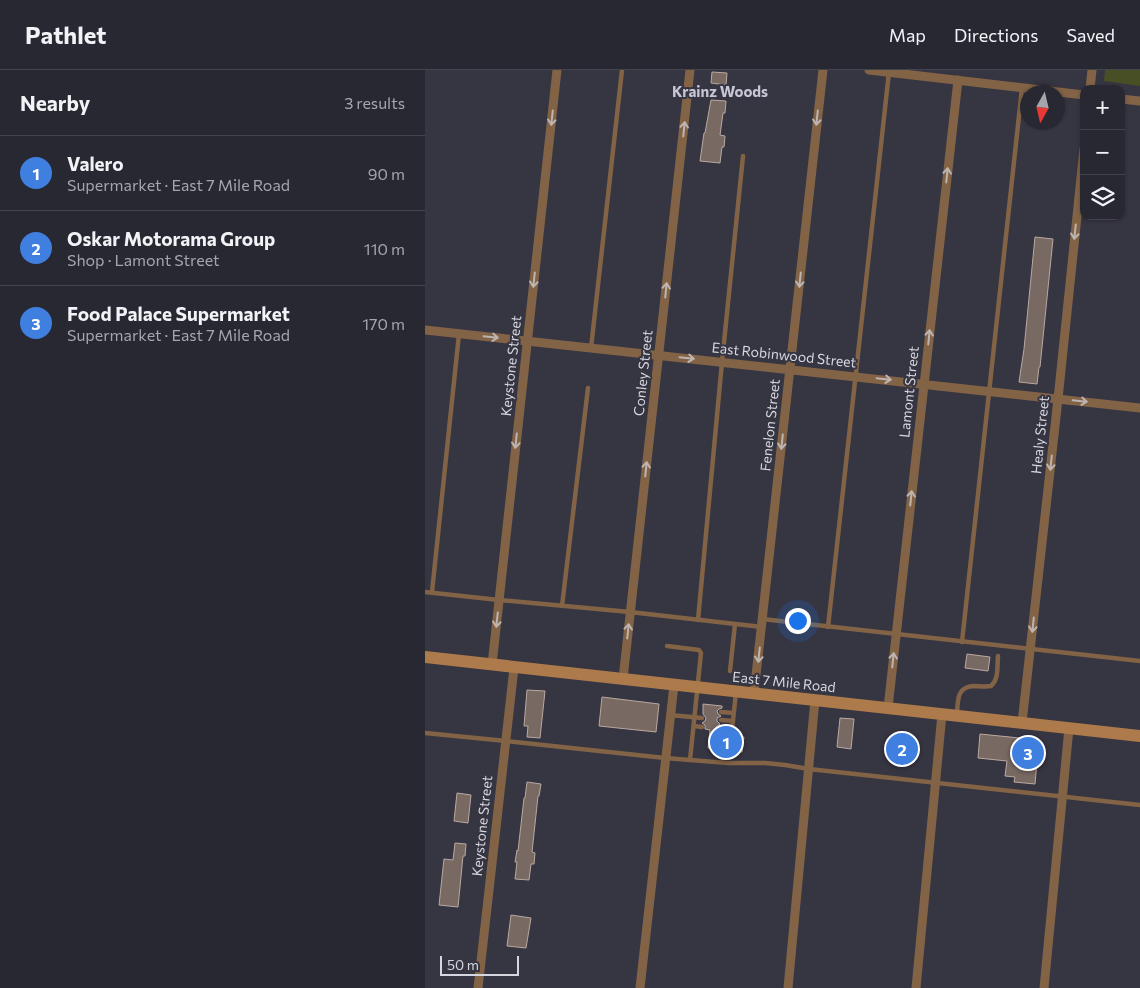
<!DOCTYPE html>
<meta charset="utf-8">
<style>
:root{--surface:#282832;--page:#34343e;--text:#f1f3f6;--muted:#a5a6ac;--line:#44444d;--accent:#8c9099}
body{margin:0;font-family:Commissioner,sans-serif;background:var(--page);color:var(--text)}
.controls{position:absolute;right:15px;top:15px;display:grid;overflow:hidden;border-radius:10px;box-shadow:0 1px 4px #0004}
.controls button{width:45px;height:45px;display:grid;place-items:center;padding:0;border:0;border-bottom:1px solid var(--line);background:var(--surface);color:var(--text);font:25px sans-serif}
.compass{position:absolute;left:595px;top:15px;width:45px;height:45px;border-radius:50%;background:var(--surface);box-shadow:0 1px 4px #0004;rotate:188deg}
.scale{position:absolute;left:15px;bottom:12px;width:79px;box-sizing:border-box;padding-left:5px;border:2px solid #d6d6de;border-top:0;font-size:14px;line-height:18px;white-space:nowrap;color:#d6d6de;-webkit-text-stroke:4px #363542;paint-order:stroke}
.you{position:absolute;left:372px;top:550px;width:18px;height:18px;margin:-12px;border:4px solid #fff;border-radius:50%;background:#1a73e8;box-shadow:0 0 0 8px #1a73e833}
.badge{display:grid;place-items:center;width:32px;height:32px;border-radius:50%;background:var(--accent);color:#fff;font-size:16px;font-weight:700}
.pin{position:absolute;translate:-50% -50%;border:2px solid #fff;box-shadow:0 1px 5px #0006}
.list{margin:0;padding:0;list-style:none}
h2{display:flex;justify-content:space-between;align-items:center;height:65px;margin:0;padding:0 20px;font-size:21px}
h2 small{font-size:16px;font-weight:400;color:var(--muted)}
.list li{display:grid;grid-template-columns:32px 1fr auto;gap:15px;align-items:center;box-sizing:border-box;height:75px;padding:0 20px;border-top:1px solid var(--line)}
.list b{display:block;font-size:19px;white-space:nowrap}
.list p{margin:0;font-size:16px;white-space:nowrap;color:var(--muted)}
.list em{font-size:16px;font-style:normal;color:var(--muted)}
.icon{flex:none;width:28px;height:28px;fill:none;stroke:currentColor;stroke-width:2;stroke-linecap:round;stroke-linejoin:round}
.map{position:relative;flex:none;width:715px;height:918px;overflow:hidden}
header{display:flex;align-items:center;gap:30px;box-sizing:border-box;height:70px;padding:0 25px;background:var(--surface);border-bottom:1px solid var(--line)}
header strong{font-size:24px}
nav{display:flex;gap:28px;margin-inline-start:auto;font-size:18px}
main{display:flex}
aside{flex:1;background:var(--surface)}
.map>svg:first-child{display:block}
.green{fill:#484f25}
.building{fill:#786962;stroke:#baa9a2}
.lines{fill:none;stroke-linecap:round;stroke-linejoin:round}
.lane{stroke:#826346;stroke-width:4.5}
.street{stroke:#826346;stroke-width:9}
.secondary{stroke:#ac7a4b;stroke-width:12}
.oneway{stroke:#bdb4b0}
.labels{text-anchor:middle;stroke-width:4;stroke-linejoin:round;paint-order:stroke}
.street-label{font-size:14px;fill:#d6d6de;stroke:#363542}
.neighbourhood-label{font-size:15px;font-weight:bold;fill:#c7c6d6;stroke:#363542}
</style>
<header>
<strong>Pathlet</strong>
<nav><a>Map</a><a>Directions</a><a>Saved</a></nav>
</header>
<main>
<aside>
<h2>Nearby<small>3 results</small></h2>
<ul class="list">
<li><span class="badge" style="background:#3f7fe0">1</span><div><b>Valero</b><p>Supermarket · East 7 Mile Road</p></div><em>90 m</em></li>
<li><span class="badge" style="background:#3f7fe0">2</span><div><b>Oskar Motorama Group</b><p>Shop · Lamont Street</p></div><em>110 m</em></li>
<li><span class="badge" style="background:#3f7fe0">3</span><div><b>Food Palace Supermarket</b><p>Supermarket · East 7 Mile Road</p></div><em>170 m</em></li>
</ul>
</aside>
<div class="map">
<svg width="715" height="918" viewBox="0 0 715 918">
<rect width="100%" height="100%" fill="#363542"/>
<polygon class="green" points="680,0 715,0 715,16 679,11"/>
<g class="building">
<polygon points="287,2 302,3 301,15 286,13"/>
<polygon points="286,30 301,31 300,43 298,43 295,65 300,66 299,77 297,77 295,93 275,91 279,63 280,63"/>
<polygon points="610,167 628,169 615,297 614,297 612,314 594,312 599,279"/>
<polygon points="542,584 565,587 563,601 540,598"/>
<polygon points="102,620 120,621 115,668 102,667 103,656 99,656"/>
<polygon points="177,627 234,634 231,662 174,656"/>
<polygon points="278,634 297,636 297,638 294,639 292,641 293,644 296,646 292,648 292,651 295,654 291,657 291,660 295,664 319,667 317,682 283,678 285,660 280,659 280,655 277,653 280,651 281,648 278,644"/>
<polygon points="415,648 429,649 426,679 412,677"/>
<polygon points="555,664 614,670 610,714 589,712 590,707 580,706 582,691 553,688"/>
<polygon points="102,712 116,714 114,726 113,726 107,782 110,783 109,794 106,794 104,810 90,809 92,792 90,792 92,780 93,781 99,728 100,728"/>
<polygon points="32,723 46,725 43,753 29,751"/>
<polygon points="30,773 41,774 40,786 38,786 33,837 14,835 19,789 28,790"/>
<polygon points="86,845 106,848 101,878 82,876"/>
</g>
<g class="lines">
<g class="lane">
<polyline points="166,278 197,0"/>
<polyline points="0,522 74,530 205,542 337,557"/>
<polyline points="7,522 34,264"/>
<polyline points="137,536 163,318"/>
<polyline points="337,549 715,591"/>
<polyline points="273,550 297,292 318,86"/>
<polyline points="403,557 464,2"/>
<polyline points="537,572 597,18"/>
<polyline points="242,576 274,580 276,583 265,690"/>
<polyline points="305,601 310,554"/>
<polyline points="296,642 309,643"/>
<polyline points="245,645 277,648"/>
<path d="M532 645C533 631 531 617 549 616 554 616 560 617 566 616 574 609 572 597 573 586"/>
<polyline points="296,650 308,651"/>
<polyline points="269,656 277,657"/>
<polyline points="295,659 307,660 311,622"/>
<polyline points="0,663 81,671 240,688 303,693 340,693 360,695 384,699 715,735"/>
</g>
<g class="street">
<polyline points="444,0 659,25"/>
<polyline points="665,19 667,0"/>
<polyline points="696,29 715,31"/>
<polyline points="0,260 715,338"/>
<polyline points="67,595 132,0"/>
<polyline points="198,609 265,0"/>
<polyline points="329,623 398,0"/>
<polyline points="463,638 533,10"/>
<polyline points="597,653 633,329 659,79"/>
<polyline points="53,918 89,598"/>
<polyline points="215,918 249,615"/>
<polyline points="363,918 390,630"/>
<polyline points="491,918 517,644"/>
<polyline points="619,918 644,658"/>
</g>
<polyline class="secondary" points="0,587 715,666"/>
</g>
<defs><path id="oneway-shaft" d="M-6 0H5M1.5-3L5.5 0L1.5 3" fill="none" stroke-width="1.6" stroke-linecap="round" stroke-linejoin="round" transform="scale(1.25)"/></defs>
<g class="oneway">
<use href="#oneway-shaft" transform="translate(127 48) rotate(96)"/>
<use href="#oneway-shaft" transform="translate(392 48) rotate(96)"/>
<use href="#oneway-shaft" transform="translate(259 59) rotate(-84)"/>
<use href="#oneway-shaft" transform="translate(522 105) rotate(-84)"/>
<use href="#oneway-shaft" transform="translate(650 162) rotate(96)"/>
<use href="#oneway-shaft" transform="translate(109 210) rotate(96)"/>
<use href="#oneway-shaft" transform="translate(375 210) rotate(96)"/>
<use href="#oneway-shaft" transform="translate(241 220) rotate(-84)"/>
<use href="#oneway-shaft" transform="translate(66 267) rotate(6)"/>
<use href="#oneway-shaft" transform="translate(504 267) rotate(-84)"/>
<use href="#oneway-shaft" transform="translate(262 288) rotate(6)"/>
<use href="#oneway-shaft" transform="translate(459 309) rotate(6)"/>
<use href="#oneway-shaft" transform="translate(655 331) rotate(6)"/>
<use href="#oneway-shaft" transform="translate(91 371) rotate(96)"/>
<use href="#oneway-shaft" transform="translate(357 372) rotate(96)"/>
<use href="#oneway-shaft" transform="translate(626 393) rotate(96)"/>
<use href="#oneway-shaft" transform="translate(221 399) rotate(-84)"/>
<use href="#oneway-shaft" transform="translate(486 428) rotate(-84)"/>
<use href="#oneway-shaft" transform="translate(72 550) rotate(96)"/>
<use href="#oneway-shaft" transform="translate(608 555) rotate(96)"/>
<use href="#oneway-shaft" transform="translate(203 561) rotate(-84)"/>
<use href="#oneway-shaft" transform="translate(334 585) rotate(96)"/>
<use href="#oneway-shaft" transform="translate(468 590) rotate(-84)"/>
</g>
<g class="labels">
<g class="street-label">
<text transform="translate(359 285) rotate(6)" y="5">East Robinwood Street</text>
<text transform="translate(86 296) rotate(-84)" y="5">Keystone Street</text>
<text transform="translate(218 303) rotate(-84)" y="5">Conley Street</text>
<text transform="translate(484 322) rotate(-84)" y="5">Lamont Street</text>
<text transform="translate(345 355) rotate(-84)" y="5">Fenelon Street</text>
<text transform="translate(615 365) rotate(-84)" y="5">Healy Street</text>
<text transform="translate(359 612) rotate(6)" y="5">East 7 Mile Road</text>
<text transform="translate(57 756) rotate(-84)" y="5">Keystone Street</text>
</g>
<g class="neighbourhood-label">
<text x="295" y="27">Krainz Woods</text>
</g>
</g>
</svg>
<div class="controls">
<button>+</button>
<button>−</button>
<button><svg class="icon" aria-label="layers" viewBox="0 0 24 24"><path d="M12 4l9 5-9 5-9-5zM3 14l9 5 9-5"/></svg></button>
</div>
<svg class="compass" viewBox="-18 -18 36 36"><path d="M0-13l5 13h-10z" fill="#e53935"/><path d="M0 13l5-13h-10z" fill="#a5a6ac"/></svg>
<div class="scale">50 m</div>
<div class="you"></div>
<div class="pin badge" style="left:301px;top:672px;background:#3f7fe0">1</div>
<div class="pin badge" style="left:477px;top:679px;background:#3f7fe0">2</div>
<div class="pin badge" style="left:603px;top:683px;background:#3f7fe0">3</div>
</div>
</main>
